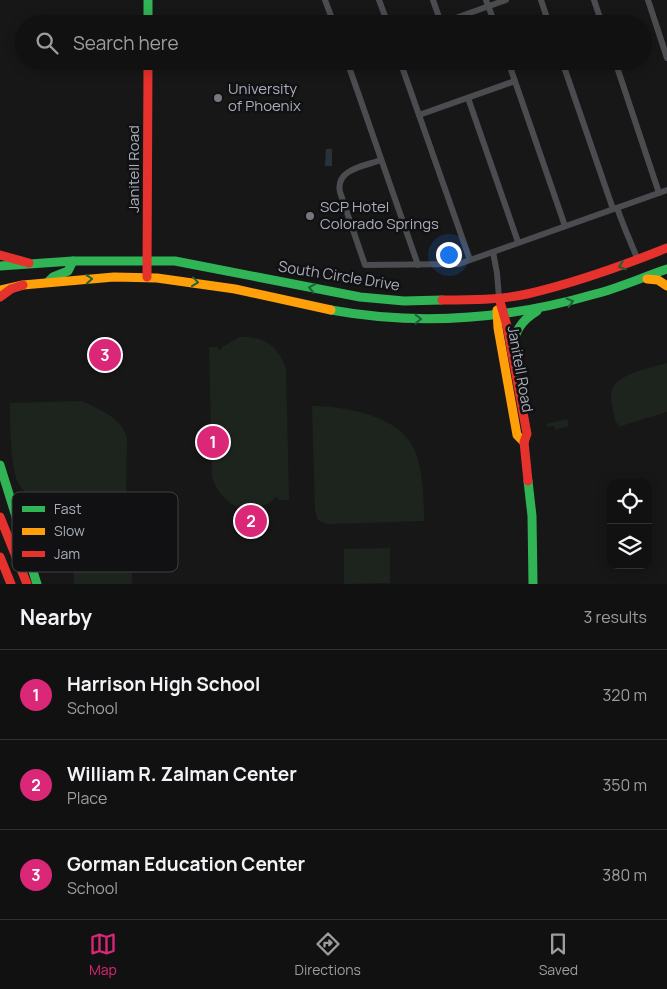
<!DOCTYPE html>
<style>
:root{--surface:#111;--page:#1a1a1a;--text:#f1f3f6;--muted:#9c9d9f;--line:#303131;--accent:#db2777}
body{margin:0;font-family:Manrope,sans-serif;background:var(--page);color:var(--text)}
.controls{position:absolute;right:15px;bottom:15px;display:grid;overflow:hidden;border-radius:10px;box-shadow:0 2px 12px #0003}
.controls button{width:45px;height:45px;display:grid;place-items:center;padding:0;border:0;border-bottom:1px solid var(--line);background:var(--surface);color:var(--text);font:25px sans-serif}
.you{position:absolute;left:448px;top:254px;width:18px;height:18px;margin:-12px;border:4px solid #fff;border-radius:50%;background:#1a73e8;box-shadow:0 0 0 8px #1a73e833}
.badge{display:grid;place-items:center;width:32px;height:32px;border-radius:50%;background:var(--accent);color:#fff;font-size:16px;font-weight:700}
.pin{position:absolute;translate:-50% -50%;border:2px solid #fff;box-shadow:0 1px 5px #0006}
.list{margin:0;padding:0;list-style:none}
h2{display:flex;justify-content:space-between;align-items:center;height:65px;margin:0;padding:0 20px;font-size:21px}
h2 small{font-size:16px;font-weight:400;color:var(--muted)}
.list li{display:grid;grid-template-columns:32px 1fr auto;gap:15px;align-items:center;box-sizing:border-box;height:90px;padding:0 20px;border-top:1px solid var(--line)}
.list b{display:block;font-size:19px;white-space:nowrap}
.list p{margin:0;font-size:16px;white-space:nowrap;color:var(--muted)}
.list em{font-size:16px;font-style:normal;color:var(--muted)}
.icon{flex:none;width:28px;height:28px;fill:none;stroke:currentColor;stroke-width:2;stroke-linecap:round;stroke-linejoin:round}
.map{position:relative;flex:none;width:667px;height:584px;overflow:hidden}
.search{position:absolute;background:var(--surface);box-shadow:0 2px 12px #0003;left:15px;right:15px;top:15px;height:55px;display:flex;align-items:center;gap:12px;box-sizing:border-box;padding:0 18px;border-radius:28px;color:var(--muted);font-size:19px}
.sheet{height:335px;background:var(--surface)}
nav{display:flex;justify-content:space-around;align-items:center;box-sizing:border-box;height:70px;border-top:1px solid var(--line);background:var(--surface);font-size:14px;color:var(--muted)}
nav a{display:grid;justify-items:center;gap:2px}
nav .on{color:var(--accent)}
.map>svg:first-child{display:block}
.green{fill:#1d241e}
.water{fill:#2a3239}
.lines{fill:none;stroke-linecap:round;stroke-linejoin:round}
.street{stroke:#4b4c50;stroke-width:6}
.fast{stroke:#30b455;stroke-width:9}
.slow{stroke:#ff9f0a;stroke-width:9}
.jam{stroke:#e5322d;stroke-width:9}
.oneway{stroke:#206234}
.poi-dot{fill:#757880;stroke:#111113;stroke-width:2}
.labels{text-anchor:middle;stroke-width:5;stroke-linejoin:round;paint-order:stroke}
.poi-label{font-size:15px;fill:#a8adb8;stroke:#111113;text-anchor:start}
.street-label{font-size:15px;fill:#a8adb8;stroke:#111113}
.key{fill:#111113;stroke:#3e4045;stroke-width:1}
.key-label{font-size:14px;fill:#a8adb8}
</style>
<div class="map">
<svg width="667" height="584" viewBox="0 0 667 584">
<rect width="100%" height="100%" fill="#171717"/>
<g class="green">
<path d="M240 337C265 337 277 345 286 368L289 500H278L277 496C253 521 222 508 212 477L209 347H218L219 351 222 347Z"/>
<path d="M667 363V412L648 418V416L647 418 618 427 619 424 616 423C614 414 611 404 611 395 612 374 650 368 667 363Z"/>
<path d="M82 401C100 410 121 417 127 438L126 502 38 504C32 498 24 492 19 484 10 470 10 421 10 403Z"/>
<path d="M312 406C344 406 399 415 414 449 423 469 424 499 424 521L327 524 318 520 315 511Z"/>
<polygon points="567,419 569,426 555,430 554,426 548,427 546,424"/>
<polygon points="130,504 132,584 74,584 72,505"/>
<polygon points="390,548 390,583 344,584 344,549"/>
</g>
<polygon class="water" points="326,149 332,149 332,166 325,166"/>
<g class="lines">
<g class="street">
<polyline points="325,0 334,24"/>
<polyline points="379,0 388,24"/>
<polyline points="433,0 441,23"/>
<polyline points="486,0 495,24"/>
<polyline points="541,0 549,24"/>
<polyline points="594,0 602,24"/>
<polyline points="648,0 667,58"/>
<polyline points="439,24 506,0"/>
<polyline points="347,61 418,265"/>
<polyline points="400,61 470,260"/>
<polyline points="508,61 565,226"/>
<polyline points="562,61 613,209"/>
<polyline points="615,61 659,193"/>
<polyline points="320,62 326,61"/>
<polyline points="468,98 518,242"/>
<polyline points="419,115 515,81"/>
<path d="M381 160C365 166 335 169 340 192L365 265 459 264 667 190"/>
<polyline points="617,208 625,229 638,260"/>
<polyline points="493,252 497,273 499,298"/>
</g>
<g class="fast">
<polyline points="148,0 148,24"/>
<polyline points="0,266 73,261 175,261 360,297 404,301 442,300"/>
<polyline points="49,281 53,277 68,271 73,261"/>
<path d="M331 310C419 326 509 319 595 294 619 288 643 277 667 269"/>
<path d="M512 352C514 333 520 321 537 311"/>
<polyline points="0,465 37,584"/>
<polyline points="528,481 532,516 533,584"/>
</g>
<g class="slow">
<polyline points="647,279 658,280 667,286"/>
<polyline points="0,290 23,285 114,277 157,278 235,289 331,310"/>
<polyline points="497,310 498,328 517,435 524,442"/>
</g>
<g class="jam">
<polyline points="0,255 29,263"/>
<polyline points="147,277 148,61"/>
<polyline points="0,297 11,289 23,285"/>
<polyline points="499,298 507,326 527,434 524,442 528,481"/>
<path d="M442 300C470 300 500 300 527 294 575 283 622 266 667 248"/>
<polyline points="0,517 27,584"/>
<polyline points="0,557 11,584"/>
</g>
</g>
<defs><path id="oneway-chevron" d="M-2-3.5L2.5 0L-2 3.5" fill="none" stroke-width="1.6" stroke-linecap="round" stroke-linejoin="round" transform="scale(1.25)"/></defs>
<g class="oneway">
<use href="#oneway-chevron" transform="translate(622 266) rotate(160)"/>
<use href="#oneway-chevron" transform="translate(89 279) rotate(-5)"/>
<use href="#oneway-chevron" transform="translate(195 282) rotate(7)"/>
<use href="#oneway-chevron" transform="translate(312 288) rotate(-169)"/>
<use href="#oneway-chevron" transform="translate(570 302) rotate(-14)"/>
<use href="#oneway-chevron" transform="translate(418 319)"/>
</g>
<g class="poi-dot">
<circle cx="218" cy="98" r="5"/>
<circle cx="310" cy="216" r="5"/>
</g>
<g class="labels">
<g class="poi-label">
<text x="228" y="94">University<tspan x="228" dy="17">of Phoenix</tspan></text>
<text x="320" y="212">SCP Hotel<tspan x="320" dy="17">Colorado Springs</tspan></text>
</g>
<g class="street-label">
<text transform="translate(134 169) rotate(-90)" y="5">Janitell Road</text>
<text transform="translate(339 276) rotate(9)" y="5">South Circle Drive</text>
<text transform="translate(520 369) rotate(80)" y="5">Janitell Road</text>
</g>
</g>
<rect x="12" y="492" width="166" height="80" rx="8" class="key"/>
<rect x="22" y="506" width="23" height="6" fill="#30b455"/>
<rect x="22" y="528" width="23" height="7" fill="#ff9f0a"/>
<rect x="22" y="551" width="23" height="6" fill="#e5322d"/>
<g class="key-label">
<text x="54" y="514">Fast</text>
<text x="54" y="536">Slow</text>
<text x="54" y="559">Jam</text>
</g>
</svg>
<div class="controls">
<button><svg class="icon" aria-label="locate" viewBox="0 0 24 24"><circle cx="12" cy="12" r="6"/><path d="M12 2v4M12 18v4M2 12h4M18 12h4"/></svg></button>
<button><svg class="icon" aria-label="layers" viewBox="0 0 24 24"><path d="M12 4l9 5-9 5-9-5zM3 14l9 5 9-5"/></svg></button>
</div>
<div class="you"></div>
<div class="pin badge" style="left:213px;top:442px">1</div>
<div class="pin badge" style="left:251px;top:521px">2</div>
<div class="pin badge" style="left:105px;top:355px">3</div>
<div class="search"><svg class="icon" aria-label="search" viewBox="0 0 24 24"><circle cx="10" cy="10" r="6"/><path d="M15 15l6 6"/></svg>Search here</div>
</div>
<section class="sheet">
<h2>Nearby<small>3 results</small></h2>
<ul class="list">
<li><span class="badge">1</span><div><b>Harrison High School</b><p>School</p></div><em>320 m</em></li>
<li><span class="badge">2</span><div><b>William R. Zalman Center</b><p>Place</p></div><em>350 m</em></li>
<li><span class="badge">3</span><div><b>Gorman Education Center</b><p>School</p></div><em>380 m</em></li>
</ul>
</section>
<nav>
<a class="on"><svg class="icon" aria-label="map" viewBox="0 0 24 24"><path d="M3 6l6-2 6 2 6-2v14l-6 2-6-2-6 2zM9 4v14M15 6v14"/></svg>Map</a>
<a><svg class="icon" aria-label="directions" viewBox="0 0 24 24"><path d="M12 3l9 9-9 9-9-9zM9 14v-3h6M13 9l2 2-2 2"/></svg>Directions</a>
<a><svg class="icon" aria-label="saved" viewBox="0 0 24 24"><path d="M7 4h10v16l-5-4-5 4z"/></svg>Saved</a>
</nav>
